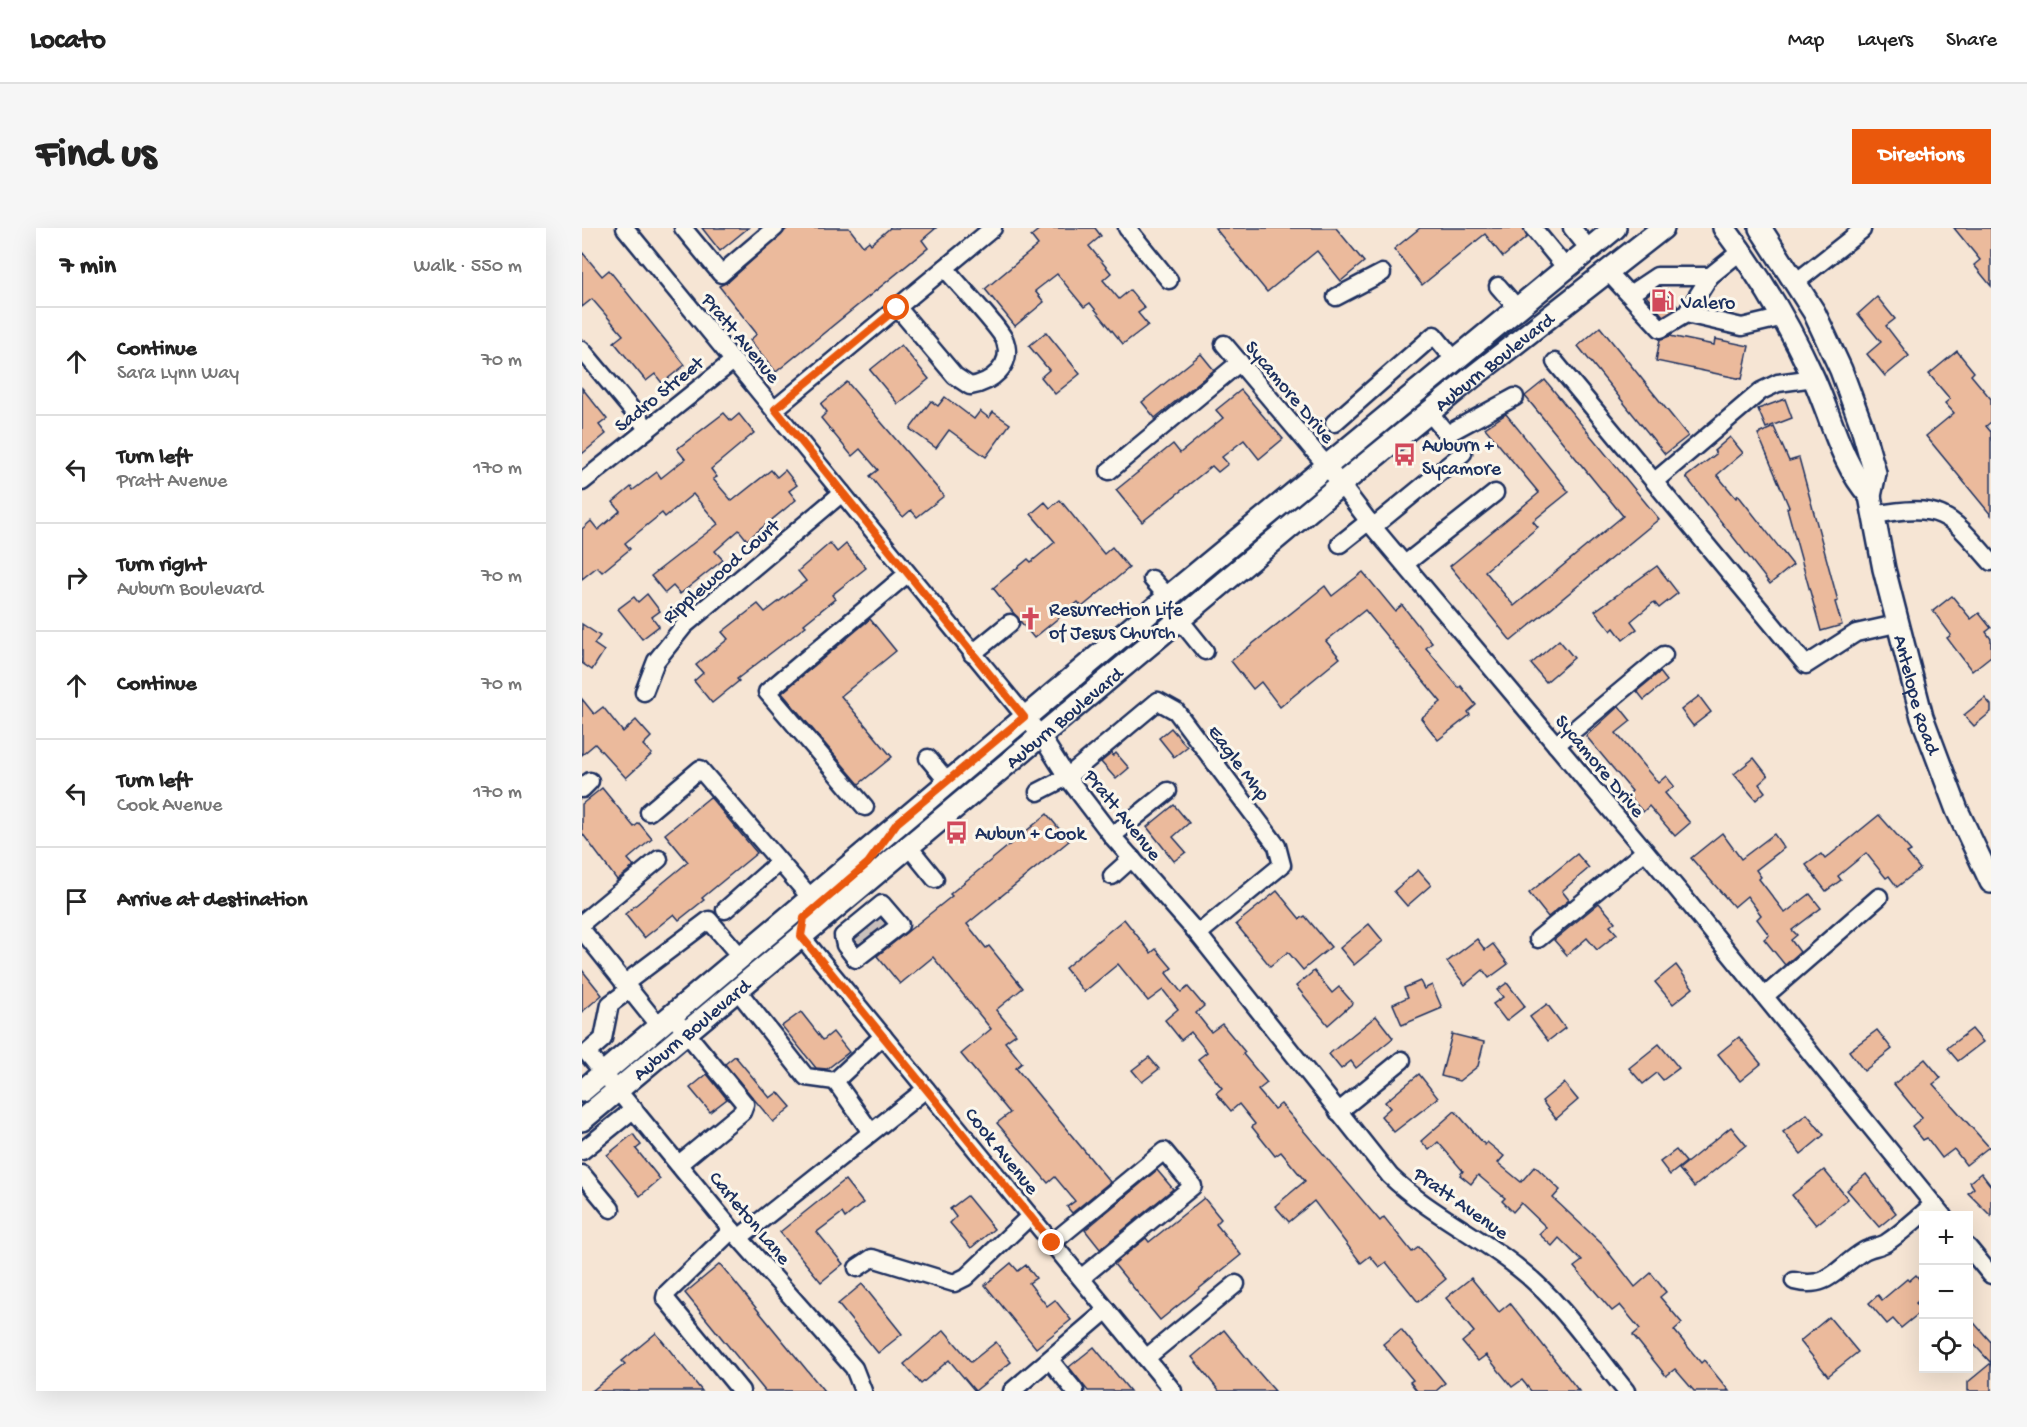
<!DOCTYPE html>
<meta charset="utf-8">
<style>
:root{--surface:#fff;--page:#f6f6f6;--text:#222;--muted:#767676;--line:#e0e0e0;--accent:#ea580c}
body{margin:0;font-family:"Gochi Hand",sans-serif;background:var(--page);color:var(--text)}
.controls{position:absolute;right:18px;bottom:18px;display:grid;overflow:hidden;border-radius:0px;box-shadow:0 6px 24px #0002}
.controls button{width:54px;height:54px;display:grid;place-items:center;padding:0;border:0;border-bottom:2px solid var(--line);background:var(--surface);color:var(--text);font:30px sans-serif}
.stop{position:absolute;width:18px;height:18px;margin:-14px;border:4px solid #ea580c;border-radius:50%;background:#fff}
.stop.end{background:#ea580c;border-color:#fff;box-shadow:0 2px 6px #0008}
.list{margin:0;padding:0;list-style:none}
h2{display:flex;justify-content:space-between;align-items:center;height:78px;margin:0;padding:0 24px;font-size:26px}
h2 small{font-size:20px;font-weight:400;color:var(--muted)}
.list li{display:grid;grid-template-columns:39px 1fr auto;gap:18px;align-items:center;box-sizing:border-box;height:108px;padding:0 24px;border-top:2px solid var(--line)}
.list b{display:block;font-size:22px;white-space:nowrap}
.list p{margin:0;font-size:20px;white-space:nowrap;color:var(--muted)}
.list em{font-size:20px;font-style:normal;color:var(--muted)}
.icon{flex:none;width:33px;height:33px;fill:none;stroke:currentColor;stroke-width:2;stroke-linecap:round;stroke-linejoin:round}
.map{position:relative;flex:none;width:1409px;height:1163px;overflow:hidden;border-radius:0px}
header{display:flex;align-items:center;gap:36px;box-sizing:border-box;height:84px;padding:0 30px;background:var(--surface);border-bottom:2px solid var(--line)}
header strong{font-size:28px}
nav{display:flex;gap:33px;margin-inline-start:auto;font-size:21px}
.intro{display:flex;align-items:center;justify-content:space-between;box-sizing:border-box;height:144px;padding:0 36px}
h1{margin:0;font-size:42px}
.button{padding:15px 27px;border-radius:0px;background:var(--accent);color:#fff;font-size:21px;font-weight:700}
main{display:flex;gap:36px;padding:0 36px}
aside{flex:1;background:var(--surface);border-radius:0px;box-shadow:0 6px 24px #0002}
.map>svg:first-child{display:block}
.building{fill:#ebba9c;stroke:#1b2f5e;stroke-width:1.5}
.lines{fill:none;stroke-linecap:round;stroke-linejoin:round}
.minor-tunnel{stroke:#cac1bc;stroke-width:16;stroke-dasharray:16 8;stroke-linecap:butt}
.minor-casing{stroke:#1b2f5e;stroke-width:21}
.major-casing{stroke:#1b2f5e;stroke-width:26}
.minor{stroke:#fbf7ec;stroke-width:16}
.major{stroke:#fbf7ec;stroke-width:21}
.route{stroke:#ea580c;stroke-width:8}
.labels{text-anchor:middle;stroke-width:6;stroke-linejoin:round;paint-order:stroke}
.poi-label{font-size:20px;fill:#1b2f5e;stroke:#fbf7ec;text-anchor:start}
.street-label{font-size:20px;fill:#1b2f5e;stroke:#fbf7ec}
</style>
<header>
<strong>Locato</strong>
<nav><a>Map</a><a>Layers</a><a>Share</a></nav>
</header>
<div class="intro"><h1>Find us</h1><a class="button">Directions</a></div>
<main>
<aside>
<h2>7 min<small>Walk · 550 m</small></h2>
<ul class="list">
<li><svg class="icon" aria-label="ahead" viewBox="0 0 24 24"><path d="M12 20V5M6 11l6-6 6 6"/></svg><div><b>Continue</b><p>Sara Lynn Way</p></div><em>70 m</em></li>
<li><svg class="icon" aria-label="left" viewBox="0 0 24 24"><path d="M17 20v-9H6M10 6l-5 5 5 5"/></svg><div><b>Turn left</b><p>Pratt Avenue</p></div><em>170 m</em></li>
<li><svg class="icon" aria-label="right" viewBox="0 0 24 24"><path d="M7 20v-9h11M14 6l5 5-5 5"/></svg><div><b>Turn right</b><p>Auburn Boulevard</p></div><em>70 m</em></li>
<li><svg class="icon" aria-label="ahead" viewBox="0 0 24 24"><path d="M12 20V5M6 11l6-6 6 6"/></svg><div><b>Continue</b></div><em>70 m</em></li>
<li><svg class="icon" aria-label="left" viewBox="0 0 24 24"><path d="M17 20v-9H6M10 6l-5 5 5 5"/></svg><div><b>Turn left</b><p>Cook Avenue</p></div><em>170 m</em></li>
<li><svg class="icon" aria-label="arrive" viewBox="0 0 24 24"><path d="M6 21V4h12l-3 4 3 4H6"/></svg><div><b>Arrive at destination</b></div></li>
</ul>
</aside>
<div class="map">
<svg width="1409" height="1163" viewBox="0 0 1409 1163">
<rect width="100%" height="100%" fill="#f6e5d4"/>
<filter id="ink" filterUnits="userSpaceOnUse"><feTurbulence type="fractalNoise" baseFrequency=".0167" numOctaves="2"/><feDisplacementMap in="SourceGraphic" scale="12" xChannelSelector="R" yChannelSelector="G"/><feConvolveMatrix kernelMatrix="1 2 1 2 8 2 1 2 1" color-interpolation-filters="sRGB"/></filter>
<g filter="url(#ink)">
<g class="building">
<polygon points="120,0 166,0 138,23"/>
<polygon points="206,0 267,0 281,18 287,13 289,16 308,0 354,0 340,12 346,20 194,144 168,112 175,106 137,58 146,54"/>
<polygon points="459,0 513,0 519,8 507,18 529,45 521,52 537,71 548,62 563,80 556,85 566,97 541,116 508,75 502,79 475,46 453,63 462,74 433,98 403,61 456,17 449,8"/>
<polygon points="633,0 754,0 782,34 759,53 735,23 685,64"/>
<polygon points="838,0 941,0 945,9 921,29 903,6 840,57 812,21"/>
<polygon points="1372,0 1409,0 1409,58 1392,37 1398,32"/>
<polygon points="0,24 20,48 27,42 103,137 80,155 73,146 64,153 32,114 41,107 10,71 0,79"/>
<polygon points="1078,58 1096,79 1081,88 1064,68"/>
<polygon points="1295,69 1313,91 1304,98 1327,128 1303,148 1285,126 1299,114 1276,86"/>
<polygon points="1018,99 1106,208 1083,226 996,118"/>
<polygon points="464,104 498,146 473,166 459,149 467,142 447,118"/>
<polygon points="1088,108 1132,117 1133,111 1167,118 1160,151 1074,133 1078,111"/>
<polygon points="319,117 347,151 316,176 288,142"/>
<polygon points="1375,123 1392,144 1389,147 1409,171 1409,194 1404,198 1409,204 1409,287 1344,208 1372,185 1363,175 1368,171 1347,146"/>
<polygon points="619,126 632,142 573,190 560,174"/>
<polygon points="963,152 1077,291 929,413 868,338 957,265 903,200 924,186 987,264 951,293 956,299 903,343 932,378 1041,288 943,168"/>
<polygon points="265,154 362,268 335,289 329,282 321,289 288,248 296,242 278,221 270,228 239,190 245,184 239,176"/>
<polygon points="0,160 25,191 17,197 24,206 0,226"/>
<polygon points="659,162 701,211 677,231 662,212 640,229 646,236 636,244 630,238 560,294 534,262 591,216 598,225 641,190 634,182"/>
<polygon points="363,169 392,191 398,183 407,190 411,184 428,196 404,229 367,202 354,220 328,201 349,173 356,178"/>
<polygon points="1203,171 1210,190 1184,200 1176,181"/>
<polygon points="142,185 149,193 157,186 172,205 129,241 135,249 131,251 150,273 189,242 195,249 203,242 215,257 207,263 214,272 165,312 157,302 133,323 141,332 98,366 91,358 83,365 69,348 136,296 111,266 83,289 80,285 43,315 48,321 20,344 15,339 0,351 0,301 9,293 16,302 38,283 31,274 49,259 51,262 75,244 79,250 103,231 95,221"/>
<polygon points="1192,199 1207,233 1217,230 1256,373 1253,374 1260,397 1239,403 1205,280 1207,279 1176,206"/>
<polygon points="1148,209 1161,225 1135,247 1154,270 1156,267 1211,337 1188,356 1104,249 1134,226 1132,223"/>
<polygon points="478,272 522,326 530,319 547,340 500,379 496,374 452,410 411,360 446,331 449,334 473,314 449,286 463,274 468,280"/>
<polygon points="248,315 255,324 264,316 284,340 250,367 253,371 222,396 224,398 155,451 157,453 130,475 112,453 121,445 114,437 146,411 140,404 176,376 183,384 224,353 216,343"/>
<polygon points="1075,338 1096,365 1077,380 1072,374 1049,393 1055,401 1041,412 1032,400 1029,403 1013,383"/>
<polygon points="781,344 813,383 820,377 850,415 844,420 877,460 879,458 894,477 886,484 888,487 856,512 839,490 859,474 783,382 744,413 758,430 698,479 679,454 671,461 649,433 743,358 750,368"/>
<polygon points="65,366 78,383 70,389 77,398 60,411 36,381 52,369 56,374"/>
<polygon points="1370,368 1389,391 1397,385 1409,400 1404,404 1409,411 1409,428 1390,443 1365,410 1369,407 1351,383"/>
<polygon points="288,391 314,423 259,468 310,529 277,556 200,465"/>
<polygon points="0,396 18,408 12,416 22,423 10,442 0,435"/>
<polygon points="977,412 992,430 964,454 949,436"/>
<polygon points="1078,444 1085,453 1062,472 1055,463"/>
<polygon points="1117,468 1129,484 1111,498 1099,482"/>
<polygon points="1403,470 1409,477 1409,484 1392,498 1382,487"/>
<polygon points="0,471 12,486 21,479 41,504 54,492 69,509 61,517 70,526 44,550 13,516 0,527"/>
<polygon points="1037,478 1049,493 1034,505 1076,555 1084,548 1092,558 1083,565 1108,595 1093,608 1067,578 1061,584 1046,567 1050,563 1004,508"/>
<polygon points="589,500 605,519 592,529 577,510"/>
<polygon points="530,525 531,528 534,525 547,540 534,551 519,534"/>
<polygon points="1172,530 1186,548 1177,556 1183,564 1174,572 1152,546"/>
<polygon points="20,560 52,599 57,595 70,611 46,631 52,638 35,652 0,605 0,576"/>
<polygon points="128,569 175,625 120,670 122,672 97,692 92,686 62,710 43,686 106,634 83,606"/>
<polygon points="592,577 607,595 591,609 604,624 592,633 565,599"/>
<polygon points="465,586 487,613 385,696 404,720 407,718 441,760 414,782 434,806 423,814 440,835 434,840 528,954 490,985 485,979 493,973 473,949 466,955 415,895 428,885 379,826 409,801 351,729 318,756 295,728 370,668 368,666"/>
<polygon points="1297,587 1329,623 1325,625 1338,641 1315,659 1307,648 1304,650 1284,625 1256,648 1259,652 1244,663 1224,637 1239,626 1243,631"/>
<polygon points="1140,605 1159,631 1192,606 1202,620 1174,642 1179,649 1177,651 1203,685 1228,666 1239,680 1210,702 1215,707 1209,712 1218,724 1203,737 1182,711 1187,707 1175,691 1179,687 1165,668 1152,679 1109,630"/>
<polygon points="995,626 1007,640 980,663 987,672 966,689 947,665"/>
<polygon points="836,642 849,657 825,678 812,663"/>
<polygon points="695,663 718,691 723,688 749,719 721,742 706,724 688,738 654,696"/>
<polygon points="1017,675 1033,694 1028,698 1035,706 1015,722 1005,710 985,727 972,712"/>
<polygon points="299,691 303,695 276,716 273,712"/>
<polygon points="542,691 569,725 574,721 590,740 584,745 599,764 606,759 622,778 614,785 629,804 640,796 663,824 661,826 685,855 676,862 692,881 699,876 798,993 802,989 830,1024 837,1019 864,1051 836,1074 804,1034 797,1039 788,1028 779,1035 732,973 707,994 693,978 723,953 699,924 693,928 670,899 673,896 657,876 649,883 634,865 640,860 616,831 625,824 609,804 599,812 583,792 596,781 581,762 566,773 536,736 502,764 483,740"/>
<polygon points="787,696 801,713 772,737 758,720"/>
<polygon points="895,711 903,722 911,716 926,736 907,750 901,742 883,757 865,734"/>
<polygon points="1094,737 1111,760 1091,776 1073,754"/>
<polygon points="0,742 20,767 0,784"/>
<polygon points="732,743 750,765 757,759 771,775 746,797 714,758"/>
<polygon points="838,753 842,761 850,757 860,780 820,797 811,776 826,769 822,760"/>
<polygon points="925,755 943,778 924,793 911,776 921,769 915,762"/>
<polygon points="965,776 983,800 966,813 948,789"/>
<polygon points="219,784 241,812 251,804 267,824 245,841 234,840 200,798"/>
<polygon points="794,788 811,810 774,840 769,833 759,841 747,826"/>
<polygon points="1390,801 1401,814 1376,833 1365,820"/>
<polygon points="1295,802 1310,821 1282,843 1267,823"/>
<polygon points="870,806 902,814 896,838 877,853 859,848"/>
<polygon points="1157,809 1179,836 1158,853 1136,826"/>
<polygon points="1077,816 1097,840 1081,852 1075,845 1061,856 1047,840"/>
<polygon points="153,828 188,870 196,864 209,879 191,894 143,836"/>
<polygon points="567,829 577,841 560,854 550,842"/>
<polygon points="1343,831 1359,850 1351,856 1407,919 1384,937 1372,921 1360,930 1345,910 1341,912 1330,898 1340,890 1312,856"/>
<polygon points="125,846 145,871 128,884 108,860"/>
<polygon points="837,846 856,870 812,904 799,888 808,880 803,874"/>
<polygon points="982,855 996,872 974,891 960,873"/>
<polygon points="873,883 903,917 905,914 922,928 916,935 939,954 953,938 978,962 971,970 1020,1016 1053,1059 1069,1045 1084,1064 1078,1069 1100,1095 1092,1102 1119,1135 1122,1132 1147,1163 1112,1163 1093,1141 1084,1148 1051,1107 1058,1101 1038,1077 1030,1083 992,1039 1000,1033 977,1010 970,1018 957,1006 964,999 939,975 931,984 920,973 923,970 896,947 889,956 878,947 881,943 856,914 847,922 839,913"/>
<polygon points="1225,886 1242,907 1219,926 1201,904"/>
<polygon points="1149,899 1164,917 1112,959 1097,941"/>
<polygon points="51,906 59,917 54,921 78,951 58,968 25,927"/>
<polygon points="1094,922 1104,934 1088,947 1078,934"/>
<polygon points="575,942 591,961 518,1021 503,1002"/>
<polygon points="1242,942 1266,971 1234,997 1210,967"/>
<polygon points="1399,945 1409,958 1409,988 1386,965 1392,960 1388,954"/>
<polygon points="1284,946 1314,985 1297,999 1265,962"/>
<polygon points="263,952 281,975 263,990 260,985 235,1004 261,1036 239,1054 198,1004"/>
<polygon points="385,968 412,1001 389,1020 368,995 374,989 368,981"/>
<polygon points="622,970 639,991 634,996 659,1027 578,1092 532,1036 564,1010 567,1014"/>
<polygon points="429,1035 436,1043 444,1037 454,1050 447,1055 465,1078 473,1072 489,1092 454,1120 403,1057"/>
<polygon points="138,1036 242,1163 183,1163 103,1065"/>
<polygon points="1334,1047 1341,1056 1341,1069 1334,1075 1341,1082 1319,1100 1311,1091 1305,1096 1287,1075 1296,1067 1300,1072 1325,1051 1327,1053"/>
<polygon points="889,1050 917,1084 928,1075 997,1163 949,1163 940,1152 930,1159 904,1127 896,1133 880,1114 892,1104 864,1070"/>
<polygon points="280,1056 320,1106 296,1125 256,1076"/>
<polygon points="1386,1088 1409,1114 1409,1163 1386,1163 1386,1154 1409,1135 1386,1110"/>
<polygon points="1247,1089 1276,1124 1246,1148 1218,1113"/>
<polygon points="819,1101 863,1155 854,1163 835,1163 828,1154 831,1152 801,1116"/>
<polygon points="362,1102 389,1134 414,1114 429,1134 393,1163 367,1132 339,1156 322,1136"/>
<polygon points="642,1102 671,1138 693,1163 637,1163 610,1129"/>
<polygon points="74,1105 120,1163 10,1163 43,1136 40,1133"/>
<polygon points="512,1119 548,1163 506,1163 502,1158 487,1139"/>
</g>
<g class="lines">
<g class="minor-tunnel">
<polyline points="289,692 300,705"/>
<polyline points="276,702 287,715"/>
</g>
<defs>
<g id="minor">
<path d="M43 0 459 508 485 549 530 608 616 706 808 948C847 985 894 1006 935 1039 978 1072 1010 1121 1044 1163"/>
<polyline points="101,0 139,46 193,0"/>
<polyline points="545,0 587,52"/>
<polyline points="951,0 984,40"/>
<polyline points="990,0 1007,21"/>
<polyline points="1026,44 1079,101 1104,86 1160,99 1202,89"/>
<polyline points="1214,54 1280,2 1278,0"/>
<polyline points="916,58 935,80"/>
<polyline points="1048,66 1075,48 1128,48 1159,23"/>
<polyline points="754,69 800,45"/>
<path d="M315 79 373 148 388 158C408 155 432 138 423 113 419 101 374 54 363 40"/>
<polyline points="1104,86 1128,48"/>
<polyline points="642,116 744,237 791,299 1096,662 1361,988"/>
<polyline points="0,122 65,200"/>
<polyline points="973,134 1224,437 1274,405 1314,396"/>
<polyline points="193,181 411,0"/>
<polyline points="847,184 865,206 933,169"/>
<polyline points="752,195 852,107 872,131"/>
<polyline points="527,243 658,134"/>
<polyline points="1073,253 1179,163 1196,155 1232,150"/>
<polyline points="0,254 151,133"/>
<path d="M1292 287C1360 275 1366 284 1409 334"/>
<polyline points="791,299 881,225"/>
<polyline points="758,316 787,293"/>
<polyline points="823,336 913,265"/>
<polyline points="570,351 586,369"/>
<polyline points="598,392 623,423"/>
<polyline points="390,426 428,395"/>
<polyline points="62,464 74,433 102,398 260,265"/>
<polyline points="974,517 1082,427"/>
<polyline points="346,530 366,554"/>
<polyline points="0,561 8,553"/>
<polyline points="456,564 485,549 576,473 594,483 695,618 700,637 616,706"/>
<polyline points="283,579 185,464 325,346"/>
<polyline points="67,584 118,541 228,669"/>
<polyline points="530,608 586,563"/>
<polyline points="327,619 353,651"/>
<polyline points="530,648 550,630"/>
<polygon points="300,676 318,697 274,731 263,717 261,708"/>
<polyline points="143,682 196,635"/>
<polyline points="0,695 77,631"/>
<polyline points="0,702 76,797"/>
<polyline points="219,708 591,1163"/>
<polyline points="956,711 1063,623"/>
<polyline points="42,756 127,692 158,728"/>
<polyline points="47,762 28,776 21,811 5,825 150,1002 272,1140 281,1163"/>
<polyline points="156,763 224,849 253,853"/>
<polyline points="1183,768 1297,669"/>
<polyline points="756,884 820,832"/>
<polyline points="289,904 253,853 301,808"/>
<polyline points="0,923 52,881"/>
<polyline points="97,936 160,884 163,876 97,796"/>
<polyline points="0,946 29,981"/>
<polyline points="150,1002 84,1066 83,1070 159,1163"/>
<polyline points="158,1009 344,861"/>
<polyline points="470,1015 582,923 611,958 499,1050"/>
<polyline points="1386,1019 1409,1047"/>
<polyline points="275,1040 290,1030 372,1055 384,1049 448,988"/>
<path d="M1212 1053C1247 1062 1255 1039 1282 1023 1289 1019 1297 1019 1304 1015 1321 1004 1336 989 1352 976"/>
<polyline points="564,1130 654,1056"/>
<polyline points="468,1132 493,1163"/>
<polyline points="430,1163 525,1082"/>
</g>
<g id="major">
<path d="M1142 0C1178 48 1206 94 1231 149 1249 188 1259 236 1288 268"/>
<path id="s1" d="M1178 0 1232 84 1259 142 1279 196 1293 245 1288 268 1302 341 1340 489 1375 582 1409 654"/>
<polyline points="0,863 586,369 1033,0"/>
<path id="s2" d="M0 892 758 257 888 151 1081 0"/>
</g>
</defs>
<use href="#minor" class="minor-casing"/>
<use href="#major" class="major-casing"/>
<use href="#minor" class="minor"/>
<use href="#major" class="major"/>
</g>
</g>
<g class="lines" filter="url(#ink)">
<polyline class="route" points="315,80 193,181 442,489 315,595 286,635 222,690 219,708 470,1015"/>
</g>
<defs>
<symbol id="fuel-bare" viewBox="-9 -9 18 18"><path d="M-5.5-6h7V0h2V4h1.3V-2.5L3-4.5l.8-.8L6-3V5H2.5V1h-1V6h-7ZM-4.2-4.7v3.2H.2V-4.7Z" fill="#d1495b" stroke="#fbf7ec" stroke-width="2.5" paint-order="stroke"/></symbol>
<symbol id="bus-bare" viewBox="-9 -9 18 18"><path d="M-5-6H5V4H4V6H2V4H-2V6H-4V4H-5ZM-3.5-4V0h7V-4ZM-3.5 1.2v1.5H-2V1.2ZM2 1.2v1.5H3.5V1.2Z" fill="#d1495b" stroke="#fbf7ec" stroke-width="2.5" paint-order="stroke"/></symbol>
<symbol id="church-bare" viewBox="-9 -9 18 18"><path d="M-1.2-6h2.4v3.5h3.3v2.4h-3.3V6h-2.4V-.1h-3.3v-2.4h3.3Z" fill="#d1495b" stroke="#fbf7ec" stroke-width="2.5" paint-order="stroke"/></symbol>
</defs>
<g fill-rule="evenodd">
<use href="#fuel-bare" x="1064" y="56" width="33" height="33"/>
<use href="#bus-bare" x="806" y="210" width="33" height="33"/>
<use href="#church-bare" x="432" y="374" width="33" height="33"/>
<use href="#bus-bare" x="358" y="588" width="33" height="33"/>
</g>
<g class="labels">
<g class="poi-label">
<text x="1099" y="80">Valero</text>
<text x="840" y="223">Auburn +<tspan x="840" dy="23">Sycamore</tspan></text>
<text x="467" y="387">Resurrection Life<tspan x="467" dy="23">of Jesus Church</tspan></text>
<text x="393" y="611">Aubun + Cook</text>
</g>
<g class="street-label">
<text transform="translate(160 109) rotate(50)" y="7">Pratt Avenue</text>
<text dy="7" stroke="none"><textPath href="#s2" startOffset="1186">Auburn Boulevard</textPath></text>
<text transform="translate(709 163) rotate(50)" y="7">Sycamore Drive</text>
<text transform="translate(76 165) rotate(-39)" y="7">Sadro Street</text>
<text transform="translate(138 342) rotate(-41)" y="7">Ripplewood Court</text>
<text dy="7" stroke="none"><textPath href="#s1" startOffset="500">Antelope Road</textPath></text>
<text dy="7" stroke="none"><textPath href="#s2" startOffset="628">Auburn Boulevard</textPath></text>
<text transform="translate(658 534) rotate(53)" y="7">Eagle Mhp</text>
<text transform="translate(1019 537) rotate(50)" y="7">Sycamore Drive</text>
<text transform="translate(542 586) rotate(51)" y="7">Pratt Avenue</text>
<text dy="7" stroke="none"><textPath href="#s2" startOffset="142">Auburn Boulevard</textPath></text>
<text transform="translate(421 922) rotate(51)" y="7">Cook Avenue</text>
<text transform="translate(880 974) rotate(35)" y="7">Pratt Avenue</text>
<text transform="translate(169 989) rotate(50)" y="7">Carleton Lane</text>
</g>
</g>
</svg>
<div class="controls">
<button>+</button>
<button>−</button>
<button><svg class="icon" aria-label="locate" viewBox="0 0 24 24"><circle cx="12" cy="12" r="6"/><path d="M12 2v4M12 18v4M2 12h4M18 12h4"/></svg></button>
</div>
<div class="stop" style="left:315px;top:80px"></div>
<div class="stop end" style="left:470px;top:1015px"></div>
</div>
</main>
